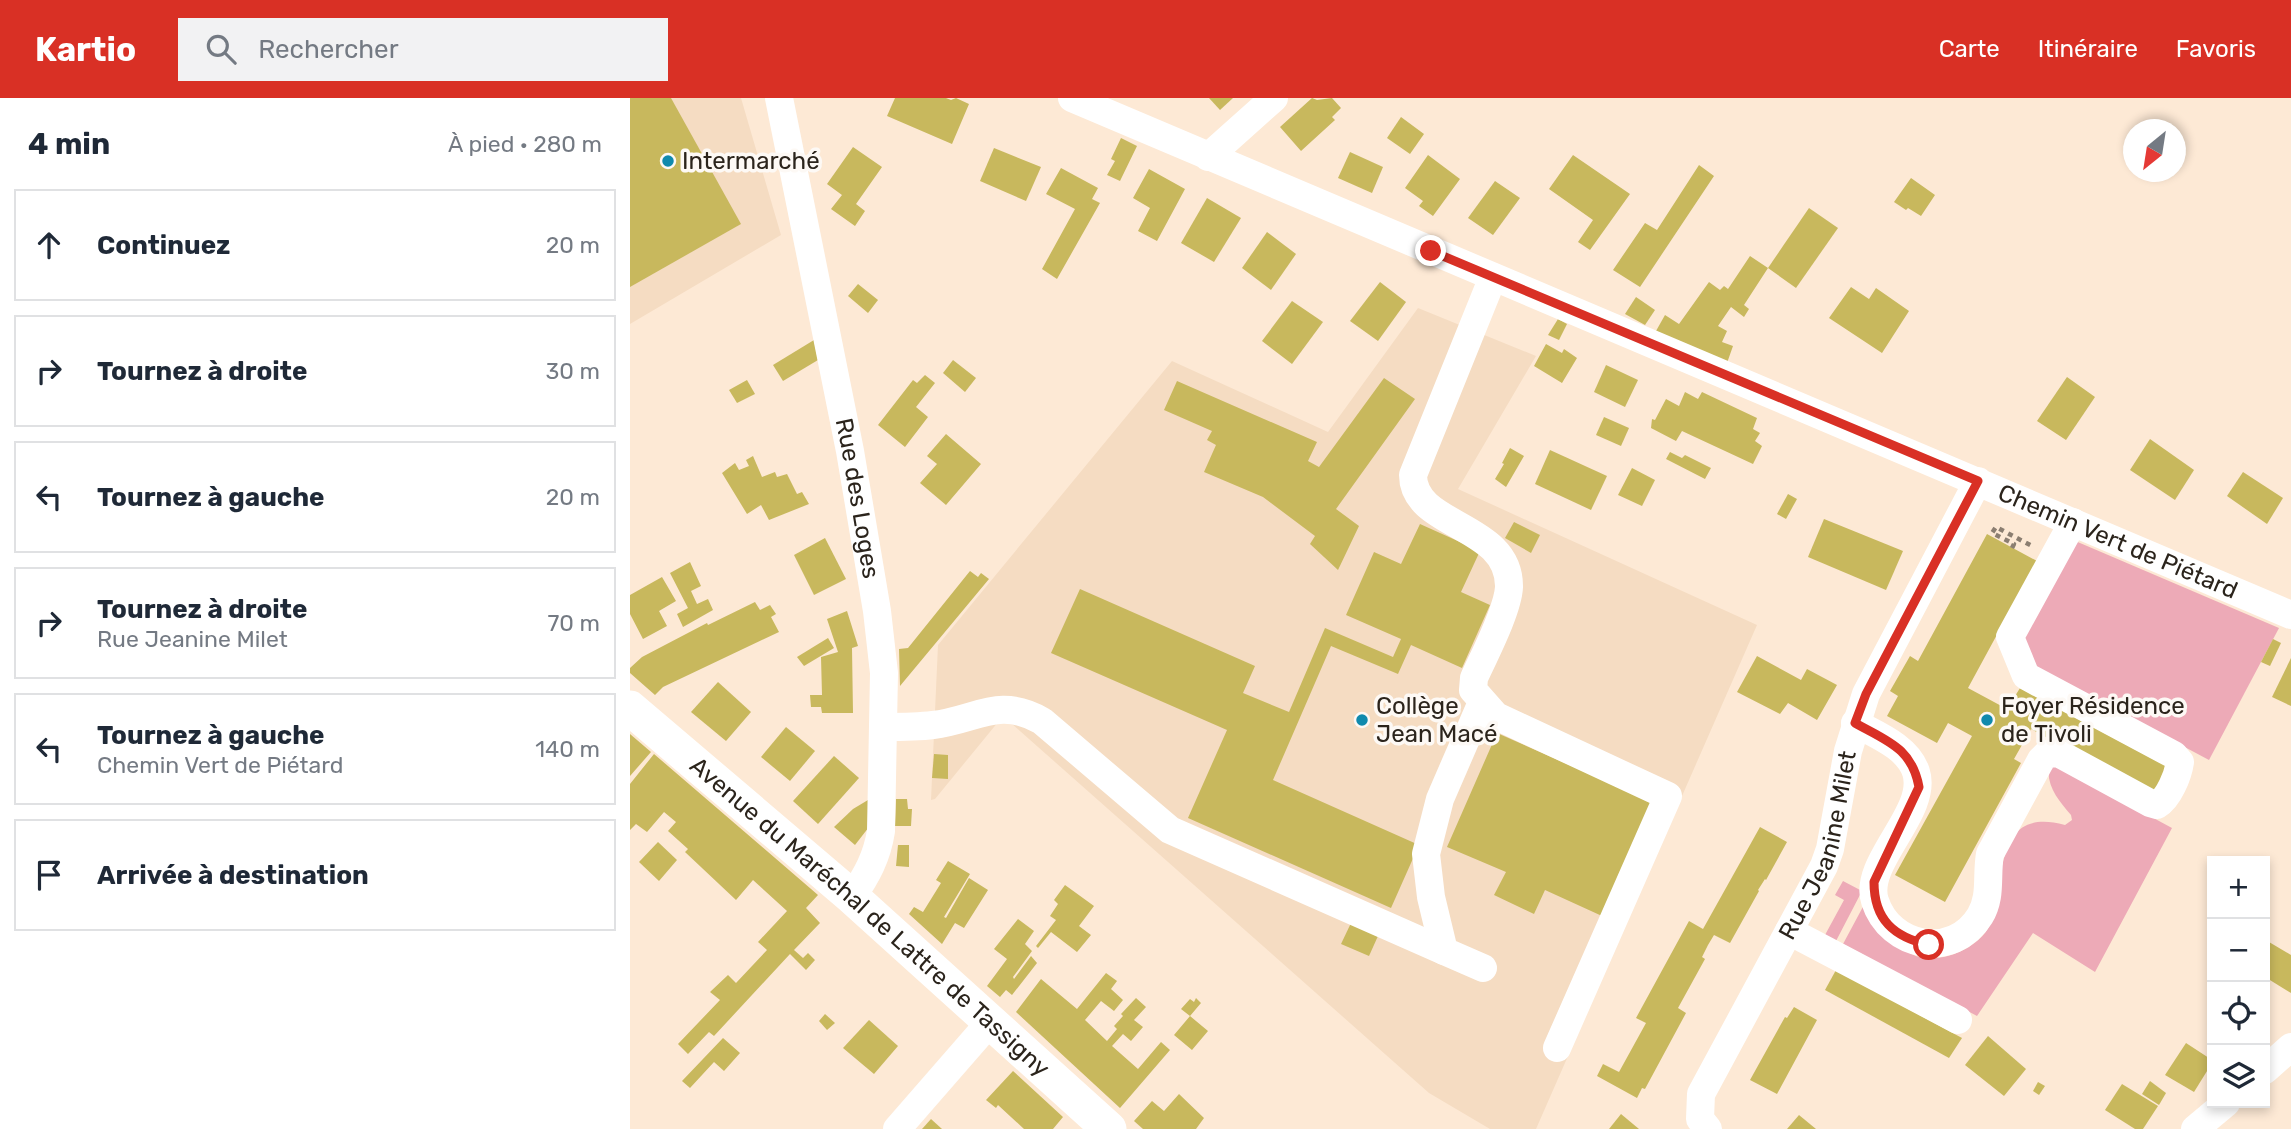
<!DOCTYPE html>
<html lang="fr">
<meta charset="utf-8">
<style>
:root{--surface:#fff;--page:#f2f2f3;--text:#1f2937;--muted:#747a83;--line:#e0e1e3;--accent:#d93025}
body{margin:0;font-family:Rubik,sans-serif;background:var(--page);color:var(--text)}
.controls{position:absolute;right:21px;bottom:21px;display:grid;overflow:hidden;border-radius:0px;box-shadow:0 4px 10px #0003}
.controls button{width:63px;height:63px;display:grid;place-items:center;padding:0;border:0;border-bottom:2px solid var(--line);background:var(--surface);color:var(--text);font:35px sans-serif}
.compass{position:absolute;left:1493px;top:21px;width:63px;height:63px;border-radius:50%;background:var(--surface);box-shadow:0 4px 10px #0003;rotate:210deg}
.stop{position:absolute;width:21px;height:21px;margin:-16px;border:5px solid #d93025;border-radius:50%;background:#fff}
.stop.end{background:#d93025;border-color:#fff;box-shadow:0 2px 7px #0008}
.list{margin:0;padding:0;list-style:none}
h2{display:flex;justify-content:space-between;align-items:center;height:91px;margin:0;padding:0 28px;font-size:30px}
h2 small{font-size:23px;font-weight:400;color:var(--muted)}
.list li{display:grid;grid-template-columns:46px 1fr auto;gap:21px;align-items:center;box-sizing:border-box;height:112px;margin:0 14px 14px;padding:0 14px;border:2px solid var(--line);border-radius:0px}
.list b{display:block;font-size:26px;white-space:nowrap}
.list p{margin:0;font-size:23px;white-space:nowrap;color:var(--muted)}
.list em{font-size:23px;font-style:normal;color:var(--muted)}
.icon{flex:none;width:38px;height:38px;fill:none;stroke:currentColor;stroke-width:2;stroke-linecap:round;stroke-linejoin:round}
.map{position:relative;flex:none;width:1661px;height:1031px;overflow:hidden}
header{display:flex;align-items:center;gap:42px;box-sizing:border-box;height:98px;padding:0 35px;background:var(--accent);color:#fff}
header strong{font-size:33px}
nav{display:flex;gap:38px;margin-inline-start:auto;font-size:24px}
.search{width:490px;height:63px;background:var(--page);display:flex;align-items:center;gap:18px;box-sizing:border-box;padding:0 24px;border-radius:0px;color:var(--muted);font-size:26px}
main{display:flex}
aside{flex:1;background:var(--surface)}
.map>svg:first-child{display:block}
.built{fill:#f5dcc2}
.green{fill:#edaab7}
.building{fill:#c8b85d}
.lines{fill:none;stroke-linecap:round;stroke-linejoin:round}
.path{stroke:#8b7e71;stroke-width:4.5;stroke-dasharray:5 5;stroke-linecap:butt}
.minor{stroke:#fff;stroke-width:28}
.major{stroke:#fff;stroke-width:35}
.route{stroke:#d93025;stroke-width:9}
.poi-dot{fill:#108aad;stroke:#fdf9f5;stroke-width:2.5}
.labels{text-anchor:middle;stroke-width:7;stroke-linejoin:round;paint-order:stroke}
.poi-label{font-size:24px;fill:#2b241c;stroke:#fdf9f5;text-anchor:start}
.street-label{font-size:24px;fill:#2b241c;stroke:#fdf9f5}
</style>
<header>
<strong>Kartio</strong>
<div class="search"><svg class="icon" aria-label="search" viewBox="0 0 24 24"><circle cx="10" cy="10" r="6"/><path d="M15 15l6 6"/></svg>Rechercher</div>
<nav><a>Carte</a><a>Itinéraire</a><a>Favoris</a></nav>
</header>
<main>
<aside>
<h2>4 min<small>À pied · 280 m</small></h2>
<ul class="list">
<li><svg class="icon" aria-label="ahead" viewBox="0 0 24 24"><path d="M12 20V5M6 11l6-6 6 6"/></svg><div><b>Continuez</b></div><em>20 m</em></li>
<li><svg class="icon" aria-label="right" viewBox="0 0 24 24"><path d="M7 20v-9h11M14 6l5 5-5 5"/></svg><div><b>Tournez à droite</b></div><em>30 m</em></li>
<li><svg class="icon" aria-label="left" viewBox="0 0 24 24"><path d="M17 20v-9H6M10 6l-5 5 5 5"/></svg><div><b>Tournez à gauche</b></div><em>20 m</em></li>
<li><svg class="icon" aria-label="right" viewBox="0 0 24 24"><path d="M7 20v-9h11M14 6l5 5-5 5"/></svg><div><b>Tournez à droite</b><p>Rue Jeanine Milet</p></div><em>70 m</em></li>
<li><svg class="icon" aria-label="left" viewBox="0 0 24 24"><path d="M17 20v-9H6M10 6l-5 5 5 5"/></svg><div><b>Tournez à gauche</b><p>Chemin Vert de Piétard</p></div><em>140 m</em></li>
<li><svg class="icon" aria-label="arrive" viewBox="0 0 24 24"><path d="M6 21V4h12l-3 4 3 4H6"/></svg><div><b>Arrivée à destination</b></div></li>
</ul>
</aside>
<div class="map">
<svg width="1661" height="1031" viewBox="0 0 1661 1031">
<rect width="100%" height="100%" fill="#fde9d5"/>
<g class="built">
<polygon points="0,0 111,0 151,137 0,226"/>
<polygon points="788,210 906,258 828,391 1127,527 906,1031 860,1031 799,995 373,618 305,701 301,702 308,547 542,263 698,334"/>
</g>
<g class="green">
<polygon points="1443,442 1649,530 1579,662 1403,568 1390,537"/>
<path d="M1427 668 1542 730 1465 874 1403 835 1347 918 1213 846 1235 805C1246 818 1265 845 1278 854 1303 871 1352 851 1361 824 1376 780 1363 708 1435 727L1442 722 1441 717C1429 703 1416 688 1419 669Z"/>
<polygon points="1213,783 1232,793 1206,843 1195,837 1214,802 1205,797"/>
</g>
<g class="building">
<polygon points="0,0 41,0 111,126 0,189"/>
<polygon points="265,0 316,0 321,2 326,0 339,6 322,46 257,18"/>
<polygon points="579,0 603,0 590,12"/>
<polygon points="682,0 687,2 702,0 711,10 702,19 705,22 671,53 650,29"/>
<polygon points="771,19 794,36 780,56 757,40"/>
<polygon points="491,40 507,48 490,83 477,77 485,63 481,61"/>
<polygon points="223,49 252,69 226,106 235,113 225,128 201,111 212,97 197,86"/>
<polygon points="364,50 411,69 396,103 350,83"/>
<polygon points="720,54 753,69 742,95 708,80"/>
<polygon points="798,57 830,81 803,118 789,108 793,103 775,90"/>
<polygon points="943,57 1000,96 960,152 948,144 963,122 919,91"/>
<polygon points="1069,67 1084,78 1010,189 983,172 1015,125 1027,132"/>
<polygon points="431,70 468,90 462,101 470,105 427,181 412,171 445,111 416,96"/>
<polygon points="519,71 555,91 527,143 508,133 520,110 503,100"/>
<polygon points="1281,80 1305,97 1291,118 1278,110 1276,112 1264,104"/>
<polygon points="865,83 890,100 863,137 838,120"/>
<polygon points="577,100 611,120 584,164 551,145"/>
<polygon points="1179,110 1208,130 1166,190 1138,170"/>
<polygon points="637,134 666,156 641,192 612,170"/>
<polygon points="1120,158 1138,170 1114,207 1119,211 1114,219 1101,209 1088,228 1097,233 1092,244 1103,248 1097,265 1026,233 1035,217 1049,226 1079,184 1090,192 1094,188 1098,191"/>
<polygon points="750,184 776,204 748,243 720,223"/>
<polygon points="228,186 248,202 238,215 218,198"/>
<polygon points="1221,189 1239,201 1246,190 1279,213 1252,255 1199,220"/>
<polygon points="1006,199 1025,212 1015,227 995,216"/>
<polygon points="662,203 693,224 662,266 632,243"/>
<polygon points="928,221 937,226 929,242 918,237"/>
<polygon points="184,242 188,262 153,283 143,267"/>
<polygon points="916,246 932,255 934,251 947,260 932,285 904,268"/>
<polygon points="323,262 346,280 335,294 313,275"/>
<polygon points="976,267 1008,282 995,309 964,294"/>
<polygon points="295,277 305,285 286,309 298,319 275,349 248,327 283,282 287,285"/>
<polygon points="1437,279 1465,299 1436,342 1407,323"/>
<polygon points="754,280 785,301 706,411 729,428 708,472 680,446 685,438 633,399 574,374 586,347 577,342 582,333 534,312 547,283 687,344 678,363 689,369"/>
<polygon points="117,282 125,296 107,305 99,292"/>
<polygon points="1055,294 1068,301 1072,294 1127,320 1123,331 1130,335 1125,343 1132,348 1123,366 1052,333 1046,343 1021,330 1022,321 1025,322 1036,301 1049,308"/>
<polygon points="974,319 999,330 991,348 966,337"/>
<polygon points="316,336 351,366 316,407 290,385 307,366 297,358"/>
<polygon points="1520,341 1564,372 1545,402 1500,372"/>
<polygon points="880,350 894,358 876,389 865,381 874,366 872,365"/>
<polygon points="920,352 977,378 961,412 905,386"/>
<polygon points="1040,354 1052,360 1055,357 1081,370 1075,381 1036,361"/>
<polygon points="123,358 132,379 145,374 147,379 157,376 167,396 172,394 179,406 139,422 131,407 117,416 92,375 105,365 109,372 119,368 116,362"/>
<polygon points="1002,370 1025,382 1012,408 988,397"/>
<polygon points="1613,374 1653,400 1637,426 1597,398"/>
<polygon points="1158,396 1167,401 1156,421 1147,416"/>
<polygon points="1194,421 1273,453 1256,492 1178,459"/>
<polygon points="884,424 910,437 901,455 875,440"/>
<polygon points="790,426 850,453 831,494 860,507 832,570 781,547 768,576 701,548 643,682 789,747 761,810 558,720 597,632 421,555 450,491 625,568 613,595 659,614 695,530 763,559 771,541 716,517 744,454 771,466"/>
<polygon points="1357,436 1407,463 1338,590 1377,611 1390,590 1538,669 1523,698 1401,631 1384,661 1391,665 1315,804 1265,777 1342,638 1318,625 1307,645 1257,618 1268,598 1260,593 1280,558 1288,563"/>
<polygon points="195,440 216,481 184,497 164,457"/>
<polygon points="60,464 71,488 61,493 67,506 78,501 83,512 53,529 47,516 58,510 40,475"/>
<polygon points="340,473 348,479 351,475 359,481 270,588 269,551 278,550"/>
<polygon points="32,479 46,503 29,513 37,528 13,541 0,516 0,497"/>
<polygon points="125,504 130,512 140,507 146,516 141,519 149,534 33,589 25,597 0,575 0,570 12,559 77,525 78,527"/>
<polygon points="217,513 228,548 222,550 223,615 192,615 191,609 181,609 180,597 192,597 191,559 208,554 197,521"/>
<polygon points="198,540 204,550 174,568 167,559"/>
<polygon points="1643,541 1651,545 1640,568 1631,564"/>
<polygon points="1127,558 1171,582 1177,571 1207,587 1187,622 1158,605 1150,616 1107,594"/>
<polygon points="1661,560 1661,608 1642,599"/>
<polygon points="88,584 121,614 96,643 61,614"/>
<polygon points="156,629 185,653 160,683 131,659"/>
<polygon points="867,635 1023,704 972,818 915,792 904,816 864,797 876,774 817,749"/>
<polygon points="0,636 21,654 0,678"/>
<polygon points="24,656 188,797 176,810 190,825 164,852 173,860 178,855 185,862 176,872 160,856 84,938 79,934 58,956 48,946 90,902 80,894 98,877 106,885 137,852 128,844 157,813 123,782 106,802 55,754 58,751 38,733 46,724 34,714 17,734 6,726 0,732 0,686"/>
<polygon points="304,656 318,657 318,681 302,680"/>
<polygon points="204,658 229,680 188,726 163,703"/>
<polygon points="266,701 277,701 278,711 282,711 281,728 265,728"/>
<polygon points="238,702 239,729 225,747 204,729 223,711"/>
<polygon points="1130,729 1157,744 1136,782 1135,781 1128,792 1129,793 1100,845 1084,837 1078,847 1072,859 1075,861 1048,910 1056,915 1015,991 1012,990 1007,1000 967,978 973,966 989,974 1016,925 1006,920 1059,823 1073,831"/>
<polygon points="28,744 47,762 29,783 9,764"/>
<polygon points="268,747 279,747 279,769 266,768"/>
<polygon points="318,763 340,776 314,819 316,820 339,780 358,792 334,830 325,825 312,846 279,816 284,809 293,814 311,785 306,782"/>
<polygon points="435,787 464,808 449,828 461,837 447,854 421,834 408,850 406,848 426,822 420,818 428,806 424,802"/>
<polygon points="388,821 404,833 395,846 402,853 383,879 384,881 401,858 407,865 382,897 376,892 370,899 357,888 377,861 364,851"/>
<polygon points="721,825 748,838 739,858 711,846"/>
<polygon points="1639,844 1661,857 1661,895 1635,879 1635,850"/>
<polygon points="1206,872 1332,940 1319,960 1195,892"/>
<polygon points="476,875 487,883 481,891 493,902 484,913 471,903 455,922 477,943 487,931 484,928 493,918 491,916 506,900 516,909 504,922 513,929 501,943 493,936 482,948 508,971 531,944 540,952 490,1010 386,914 411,881 447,911"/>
<polygon points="566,900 571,905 560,918 578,933 562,952 544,937 560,918 551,911 560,901 564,904"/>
<polygon points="1164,909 1187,922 1147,996 1120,982 1155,919 1157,920"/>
<polygon points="195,916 205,925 197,932 189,923"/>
<polygon points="239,922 268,948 244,976 213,950"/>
<polygon points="1358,938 1396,971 1374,998 1335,967"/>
<polygon points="93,940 110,955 94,973 84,964 60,990 52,983"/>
<polygon points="1556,945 1582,962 1582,965 1564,994 1535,977"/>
<polygon points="383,973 433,1019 423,1031 394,1031 368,1007 366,1010 356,1002"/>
<polygon points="1520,983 1536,995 1529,1007 1512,996"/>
<polygon points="1408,984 1415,988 1409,997 1403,993"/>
<polygon points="1492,986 1528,1008 1513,1031 1505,1031 1475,1012"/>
<polygon points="549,996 574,1020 566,1031 513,1031 504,1023 522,1003 534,1013"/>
<polygon points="991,1016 1009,1031 979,1031"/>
<polygon points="1169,1017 1186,1031 1157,1031"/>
<polygon points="301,1021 312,1031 292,1031"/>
</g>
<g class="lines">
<polyline class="path" points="1382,450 1384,446 1362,435 1366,429 1402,448"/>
<g class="minor">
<path id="s1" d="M149 0 220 353 247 513 254 575 251 733C247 759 237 777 222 799"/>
<path id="s2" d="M442 0 1661 517"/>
<polyline points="578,59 644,0"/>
<path d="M863 179 783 377C783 430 880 425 879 489 878 512 854 558 844 580L843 592 866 618 1038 698 927 950"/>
<polyline points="852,604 810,701 796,756 801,799 814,853 853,870"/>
<path d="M1225 625C1247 637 1278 649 1286 674 1299 714 1232 765 1245 803 1260 850 1323 862 1350 818 1362 798 1356 778 1360 756L1411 662 1417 656 1428 655 1520 705 1527 707C1539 700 1548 677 1550 664L1544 657 1396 578 1380 539 1443 424"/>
<path d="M254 629C270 629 287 629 303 627 346 622 369 598 412 623L540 732 814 853"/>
<polyline points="1159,833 1328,922"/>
<polyline points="1635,972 1661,949"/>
<polyline points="267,1031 361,923"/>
<path id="s3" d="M1078 1031 1070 1021 1071 996 1194 768 1200 751 1218 653 1236 596 1348 383"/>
<polyline points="1565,1031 1596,1005"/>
</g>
<path class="major" id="s4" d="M0 610 222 799 479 1031"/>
</g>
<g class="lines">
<path class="route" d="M801 153 1348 383 1236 596 1225 625C1257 643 1282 650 1289 689L1244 784C1244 822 1264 839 1299 847"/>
</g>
<g class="poi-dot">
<circle cx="38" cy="63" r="7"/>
<circle cx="732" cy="622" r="7"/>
<circle cx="1357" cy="622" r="7"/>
</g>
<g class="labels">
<g class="poi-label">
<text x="52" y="71">Intermarché</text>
<text x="746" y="616">Collège<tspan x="746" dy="28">Jean Macé</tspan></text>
<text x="1371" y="616">Foyer Résidence<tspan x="1371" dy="28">de Tivoli</tspan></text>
</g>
<g class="street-label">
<text dy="8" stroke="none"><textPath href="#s1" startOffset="408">Rue des Loges</textPath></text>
<text dy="8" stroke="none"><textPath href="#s2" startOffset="1136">Chemin Vert de Piétard</textPath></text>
<text dy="8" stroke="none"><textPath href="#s3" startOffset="315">Rue Jeanine Milet</textPath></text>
<text dy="8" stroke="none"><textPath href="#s4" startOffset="318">Avenue du Maréchal de Lattre de Tassigny</textPath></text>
</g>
</g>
</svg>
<div class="controls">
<button>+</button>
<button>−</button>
<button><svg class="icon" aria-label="locate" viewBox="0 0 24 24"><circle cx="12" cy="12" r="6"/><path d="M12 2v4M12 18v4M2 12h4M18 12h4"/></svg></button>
<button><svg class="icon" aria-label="layers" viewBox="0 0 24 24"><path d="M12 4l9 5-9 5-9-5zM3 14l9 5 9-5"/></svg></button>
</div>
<svg class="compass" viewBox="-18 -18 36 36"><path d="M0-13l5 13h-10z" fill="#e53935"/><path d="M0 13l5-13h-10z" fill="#747a83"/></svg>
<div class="stop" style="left:1299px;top:847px"></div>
<div class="stop end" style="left:801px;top:153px"></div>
</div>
</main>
